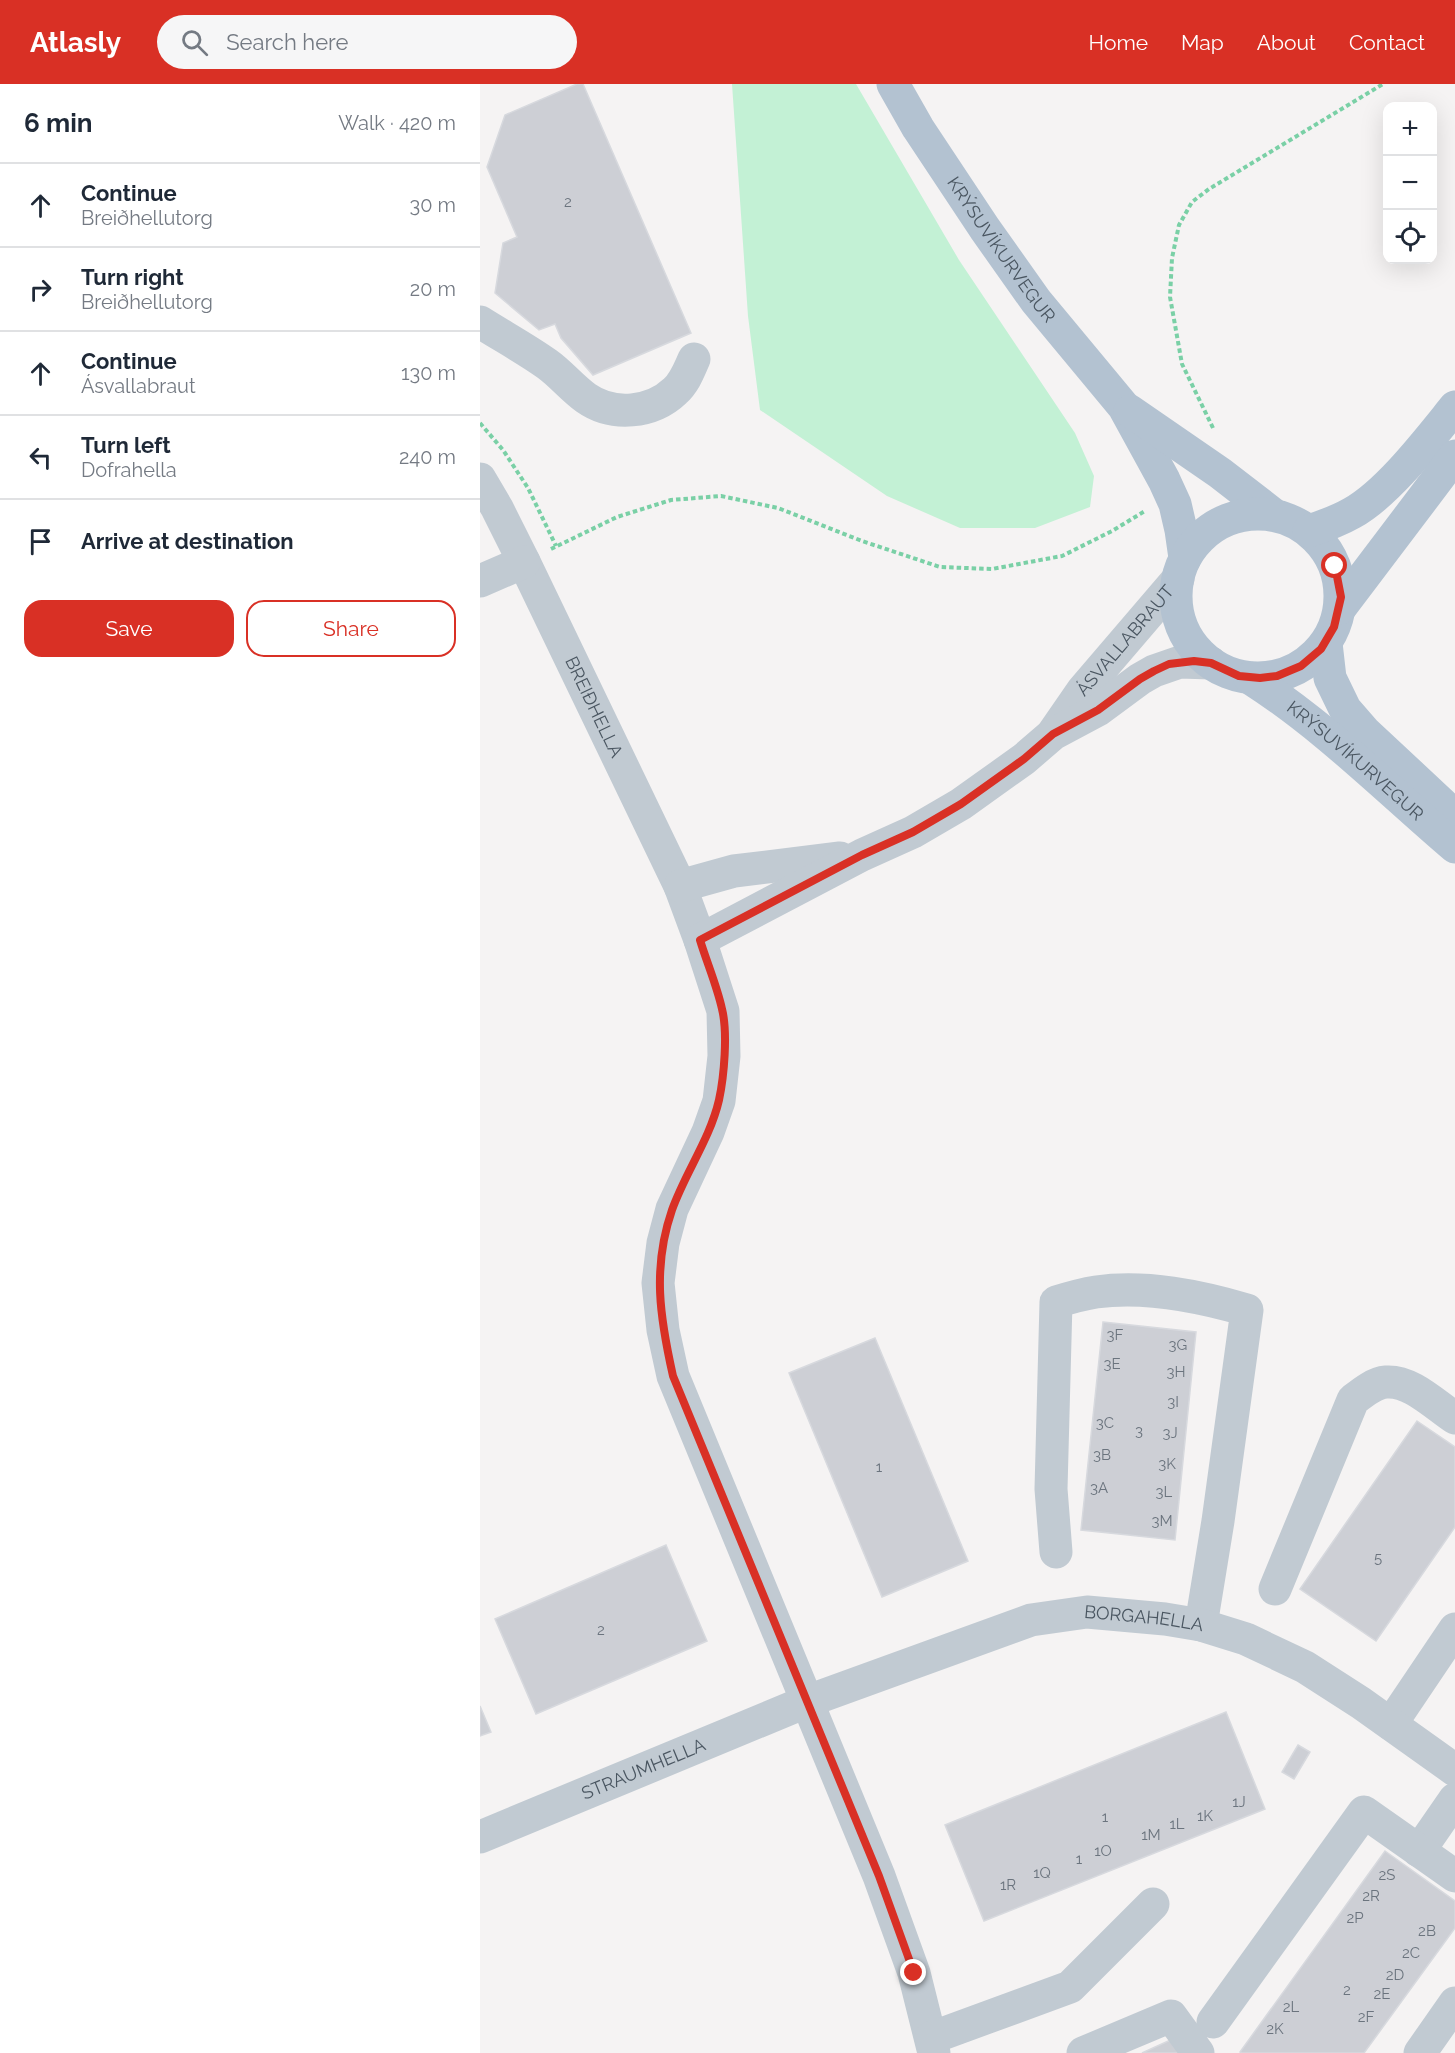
<!DOCTYPE html>
<meta charset="utf-8">
<style>
:root{--surface:#fff;--page:#f6f6f7;--text:#1f2937;--muted:#747a83;--line:#e0e1e3;--accent:#d93025}
body{margin:0;font-family:Raleway,sans-serif;background:var(--page);color:var(--text)}
.controls{position:absolute;right:18px;top:18px;display:grid;overflow:hidden;border-radius:12px;box-shadow:0 6px 24px #0002}
.controls button{width:54px;height:54px;display:grid;place-items:center;padding:0;border:0;border-bottom:2px solid var(--line);background:var(--surface);color:var(--text);font:30px sans-serif}
.stop{position:absolute;width:18px;height:18px;margin:-14px;border:4px solid #d93025;border-radius:50%;background:#fff}
.stop.end{background:#d93025;border-color:#fff;box-shadow:0 2px 6px #0008}
.list{margin:0;padding:0;list-style:none}
h2{display:flex;justify-content:space-between;align-items:center;height:78px;margin:0;padding:0 24px;font-size:26px}
h2 small{font-size:20px;font-weight:400;color:var(--muted)}
.list li{display:grid;grid-template-columns:39px 1fr auto;gap:18px;align-items:center;box-sizing:border-box;height:84px;padding:0 24px;border-top:2px solid var(--line)}
.list b{display:block;font-size:22px;white-space:nowrap}
.list p{margin:0;font-size:20px;white-space:nowrap;color:var(--muted)}
.list em{font-size:20px;font-style:normal;color:var(--muted)}
.actions{display:flex;gap:12px;padding:18px 24px}
.actions a{flex:1;padding:14px 0;border:2px solid var(--accent);border-radius:18px;text-align:center;font-size:21px;color:var(--accent)}
.actions .main{background:var(--accent);color:#fff}
.icon{flex:none;width:33px;height:33px;fill:none;stroke:currentColor;stroke-width:2;stroke-linecap:round;stroke-linejoin:round}
.map{position:relative;flex:none;width:975px;height:1969px;overflow:hidden}
header{display:flex;align-items:center;gap:36px;box-sizing:border-box;height:84px;padding:0 30px;background:var(--accent);color:#fff}
header strong{font-size:28px}
nav{display:flex;gap:33px;margin-inline-start:auto;font-size:21px}
.search{width:420px;height:54px;background:var(--page);display:flex;align-items:center;gap:15px;box-sizing:border-box;padding:0 21px;border-radius:33px;color:var(--muted);font-size:22px}
main{display:flex}
aside{flex:1;background:var(--surface)}
.map>svg:first-child{display:block}
.green{fill:#c3f1d5}
.building{fill:#cdcfd5;stroke:#d7d9de;stroke-width:1.5}
.lines{fill:none;stroke-linecap:round;stroke-linejoin:round}
.path{stroke:#7ad0a6;stroke-width:4;stroke-dasharray:4.5 3;stroke-linecap:butt}
.minor{stroke:#c1cad2;stroke-width:33}
.major{stroke:#b3c2d1;stroke-width:33}
.route{stroke:#d93025;stroke-width:8}
.labels{text-anchor:middle;stroke-width:4.5;stroke-linejoin:round;paint-order:stroke}
.number-label{font-size:15px;fill:#6b747e}
.street-label{font-size:18px;fill:#4a5661;stroke:#fff}
</style>
<header>
<strong>Atlasly</strong>
<div class="search"><svg class="icon" aria-label="search" viewBox="0 0 24 24"><circle cx="10" cy="10" r="6"/><path d="M15 15l6 6"/></svg>Search here</div>
<nav><a>Home</a><a>Map</a><a>About</a><a>Contact</a></nav>
</header>
<main>
<aside>
<h2>6 min<small>Walk · 420 m</small></h2>
<ul class="list">
<li><svg class="icon" aria-label="ahead" viewBox="0 0 24 24"><path d="M12 20V5M6 11l6-6 6 6"/></svg><div><b>Continue</b><p>Breiðhellutorg</p></div><em>30 m</em></li>
<li><svg class="icon" aria-label="right" viewBox="0 0 24 24"><path d="M7 20v-9h11M14 6l5 5-5 5"/></svg><div><b>Turn right</b><p>Breiðhellutorg</p></div><em>20 m</em></li>
<li><svg class="icon" aria-label="ahead" viewBox="0 0 24 24"><path d="M12 20V5M6 11l6-6 6 6"/></svg><div><b>Continue</b><p>Ásvallabraut</p></div><em>130 m</em></li>
<li><svg class="icon" aria-label="left" viewBox="0 0 24 24"><path d="M17 20v-9H6M10 6l-5 5 5 5"/></svg><div><b>Turn left</b><p>Dofrahella</p></div><em>240 m</em></li>
<li><svg class="icon" aria-label="arrive" viewBox="0 0 24 24"><path d="M6 21V4h12l-3 4 3 4H6"/></svg><div><b>Arrive at destination</b></div></li>
</ul>
<div class="actions"><a class="main">Save</a><a>Share</a></div>
</aside>
<div class="map">
<svg width="975" height="1969" viewBox="0 0 975 1969">
<rect width="100%" height="100%" fill="#f5f3f3"/>
<polygon class="green" points="252,0 376,0 479,176 595,349 614,392 610,423 555,444 480,444 407,412 280,326 268,232"/>
<g class="building">
<polygon points="97,0 103,0 211,249 113,291 81,254 75,240 59,246 15,209 23,159 37,153 7,83 25,31"/>
<polygon points="623,1238 716,1248 695,1456 601,1446"/>
<polygon points="395,1254 488,1477 402,1513 309,1289"/>
<polygon points="937,1337 975,1363 975,1443 896,1557 820,1505"/>
<polygon points="186,1461 227,1557 56,1630 15,1535"/>
<polygon points="0,1622 11,1648 0,1652"/>
<polygon points="746,1628 785,1725 504,1837 465,1741"/>
<polygon points="818,1661 830,1668 814,1695 802,1688"/>
<polygon points="905,1767 975,1817 975,1844 884,1969 762,1969 760,1968"/>
<polygon points="697,1953 704,1969 662,1969"/>
</g>
<g class="lines">
<g class="path">
<polyline points="0,339 23,366 48,404 76,462"/>
<polyline points="733,344 702,280 690,213 692,174 699,141 712,118 729,105 903,0"/>
<polyline points="71,465 137,433 191,416 241,412 298,424 382,457 460,483 512,485 582,472 632,447 665,427"/>
</g>
<g class="minor">
<path d="M0 238C22 252 46 265 67 280 81 290 92 304 106 314 133 333 172 329 195 307 205 298 209 286 214 275"/>
<path id="s1" d="M0 395 17 424 44 478 200 802 220 856 243 927 244 972 239 1017 228 1048 192 1125 183 1159 178 1199 183 1246 193 1292 399 1792 434 1889 454 1969"/>
<polyline points="0,497 44,478"/>
<path id="s2" d="M574 648 603 606 698 495"/>
<polyline points="200,802 254,787 360,774"/>
<polyline points="220,856 382,771 433,748 481,720 544,675 573,650 618,626 660,595 674,587 700,578 731,579"/>
<path d="M576 1468 571 1405 576 1218C589 1214 603 1210 616 1208 666 1201 719 1212 767 1226L738 1437 721 1541"/>
<path d="M795 1505 873 1316C882 1309 894 1299 906 1298 931 1296 955 1321 975 1334"/>
<polyline points="911,1640 975,1545"/>
<path id="s3" d="M0 1753 328 1617 551 1536 607 1528 685 1535 721 1541 766 1555 825 1583 881 1619 975 1686"/>
<polyline points="939,1767 975,1715"/>
<polyline points="733,1938 884,1728 975,1792"/>
<polyline points="451,1954 590,1903 673,1820"/>
<polyline points="603,1969 691,1932 718,1969"/>
<polyline points="940,1969 975,1919"/>
</g>
<g class="major">
<path id="s4" d="M413 0 438 44 505 145 556 217 644 323 684 396 695 420 701 446 705 474"/>
<polyline points="650,327 740,389 793,430"/>
<circle cx="778" cy="512" r="82"/>
<path d="M829 447C844 442 858 437 872 429 908 409 949 355 975 323"/>
<polyline points="860,524 975,372"/>
<polyline points="846,559 850,594 865,625 885,648 975,732"/>
<path id="s5" d="M770 594C845 642 907 705 975 763"/>
</g>
</g>
<g class="lines">
<path class="route" d="M434 1889 399 1792 193 1292C180 1234 172 1184 192 1126 205 1089 230 1055 239 1016 244 993 248 949 242 925 237 902 227 879 220 856L382 771 433 748 481 720 544 675 573 650 618 626 660 595 674 587 689 580 714 577 731 579 759 592 780 594 797 592 821 582 841 565 854 543 861 513 855 482"/>
</g>
<g class="labels">
<g class="number-label">
<text x="88" y="123">2</text>
<text x="635" y="1256">3F</text>
<text x="698" y="1266">3G</text>
<text x="632" y="1285">3E</text>
<text x="696" y="1293">3H</text>
<text x="693" y="1323">3I</text>
<text x="625" y="1344">3C</text>
<text x="659" y="1352">3</text>
<text x="690" y="1354">3J</text>
<text x="622" y="1376">3B</text>
<text x="687" y="1385">3K</text>
<text x="399" y="1388">1</text>
<text x="619" y="1409">3A</text>
<text x="684" y="1413">3L</text>
<text x="682" y="1442">3M</text>
<text x="898" y="1479">5</text>
<text x="121" y="1551">2</text>
<text x="759" y="1723">1J</text>
<text x="725" y="1737">1K</text>
<text x="625" y="1738">1</text>
<text x="697" y="1745">1L</text>
<text x="671" y="1756">1M</text>
<text x="623" y="1772">1O</text>
<text x="599" y="1780">1</text>
<text x="562" y="1794">1Q</text>
<text x="907" y="1796">2S</text>
<text x="528" y="1806">1R</text>
<text x="891" y="1817">2R</text>
<text x="875" y="1839">2P</text>
<text x="947" y="1852">2B</text>
<text x="931" y="1874">2C</text>
<text x="915" y="1896">2D</text>
<text x="867" y="1911">2</text>
<text x="902" y="1915">2E</text>
<text x="811" y="1928">2L</text>
<text x="886" y="1938">2F</text>
<text x="795" y="1950">2K</text>
</g>
<g class="street-label">
<text dy="6" stroke="none"><textPath href="#s4" startOffset="198">KRÝSUVÍKURVEGUR</textPath></text>
<text dy="6" stroke="none"><textPath href="#s2" startOffset="116">ÁSVALLABRAUT</textPath></text>
<text dy="6" stroke="none"><textPath href="#s1" startOffset="255">BREIÐHELLA</textPath></text>
<text dy="6" stroke="none"><textPath href="#s5" startOffset="134">KRÝSUVÍKURVEGUR</textPath></text>
<text dy="6" stroke="none"><textPath href="#s3" startOffset="706">BORGAHELLA</textPath></text>
<text dy="6" stroke="none"><textPath href="#s3" startOffset="177">STRAUMHELLA</textPath></text>
</g>
</g>
</svg>
<div class="controls">
<button>+</button>
<button>−</button>
<button><svg class="icon" aria-label="locate" viewBox="0 0 24 24"><circle cx="12" cy="12" r="6"/><path d="M12 2v4M12 18v4M2 12h4M18 12h4"/></svg></button>
</div>
<div class="stop" style="left:855px;top:482px"></div>
<div class="stop end" style="left:434px;top:1889px"></div>
</div>
</main>
